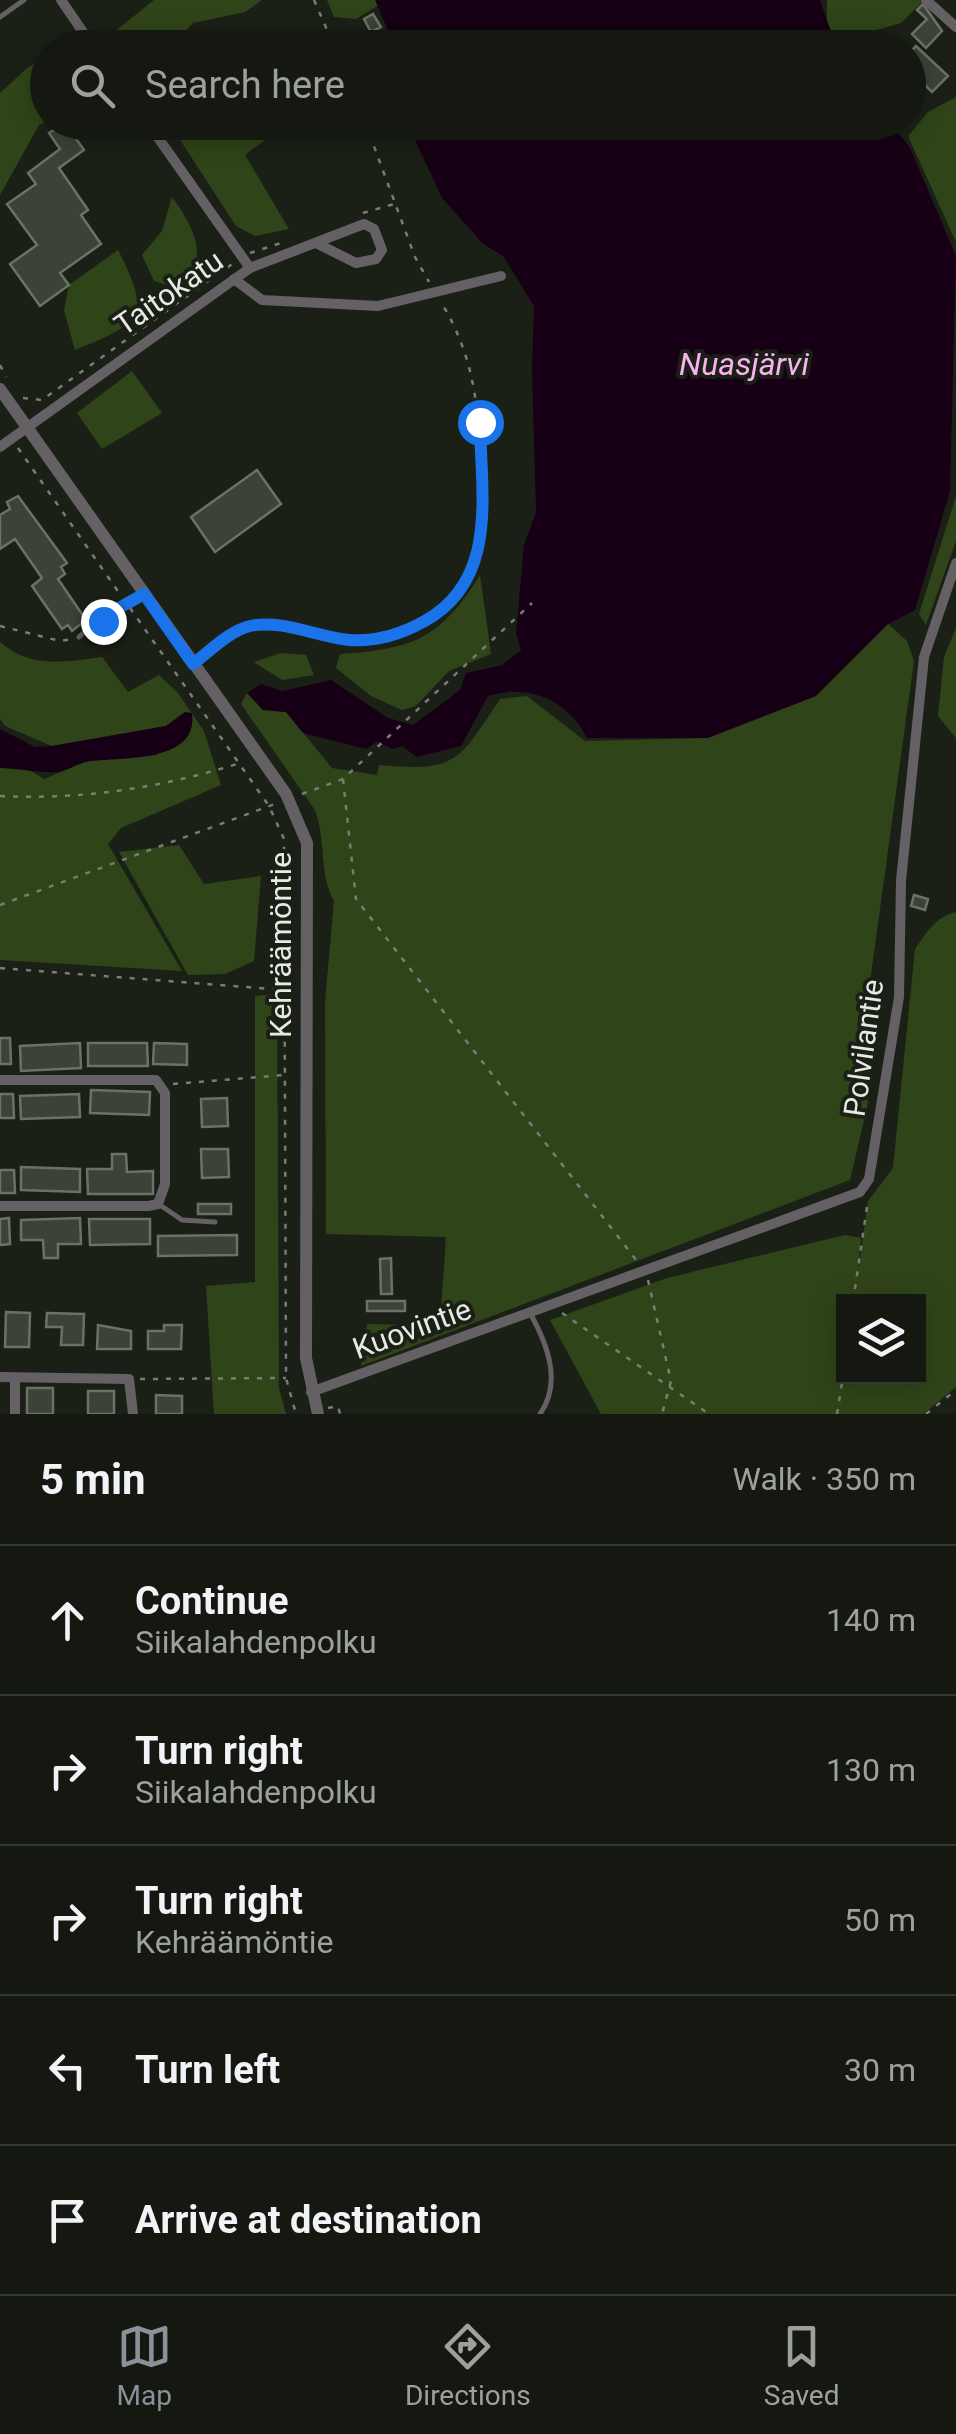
<!DOCTYPE html>
<meta charset="utf-8">
<style>
:root{--surface:#141811;--page:#21251f;--text:#f1f3f6;--muted:#9da09f;--line:#333731;--accent:#8c9099}
body{margin:0;font-family:Roboto,sans-serif;background:var(--page);color:var(--text)}
.controls{position:absolute;right:30px;bottom:30px;display:grid;overflow:hidden;border-radius:0px;box-shadow:0 5px 25px #0003}
.controls button{width:90px;height:90px;display:grid;place-items:center;padding:0;border:0;border-bottom:2px solid var(--line);background:var(--surface);color:var(--text);font:50px sans-serif}
.stop{position:absolute;width:30px;height:30px;margin:-22px;border:8px solid #1a73e8;border-radius:50%;background:#fff}
.stop.end{background:#1a73e8;border-color:#fff;box-shadow:0 2px 10px #0008}
.list{margin:0;padding:0;list-style:none}
h2{display:flex;justify-content:space-between;align-items:center;height:130px;margin:0;padding:0 40px;font-size:42px}
h2 small{font-size:32px;font-weight:400;color:var(--muted)}
.list li{display:grid;grid-template-columns:65px 1fr auto;gap:30px;align-items:center;box-sizing:border-box;height:150px;padding:0 40px;border-top:2px solid var(--line)}
.list b{display:block;font-size:38px;white-space:nowrap}
.list p{margin:0;font-size:32px;white-space:nowrap;color:var(--muted)}
.list em{font-size:32px;font-style:normal;color:var(--muted)}
.icon{flex:none;width:55px;height:55px;fill:none;stroke:currentColor;stroke-width:2;stroke-linecap:round;stroke-linejoin:round}
.map{position:relative;flex:none;width:956px;height:1414px;overflow:hidden}
.search{position:absolute;background:var(--surface);box-shadow:0 5px 25px #0003;left:30px;right:30px;top:30px;height:110px;display:flex;align-items:center;gap:25px;box-sizing:border-box;padding:0 35px;border-radius:55px;color:var(--muted);font-size:38px}
.sheet{height:880px;background:var(--surface)}
nav{display:flex;justify-content:space-around;align-items:center;box-sizing:border-box;height:140px;border-top:2px solid var(--line);background:var(--surface);font-size:28px;color:var(--muted)}
nav a{display:grid;justify-items:center;gap:5px}
nav .on{color:var(--accent)}
.map>svg:first-child{display:block}
.green{fill:#304419;fill-rule:evenodd}
.water{fill:#170015}
.building{fill:#3c4237;stroke:#6b7166;stroke-width:2.5}
.lines{fill:none;stroke-linecap:round;stroke-linejoin:round}
.path{stroke:#797d75;stroke-width:2.5;stroke-dasharray:5 8;stroke-linecap:butt}
.service{stroke:#656064;stroke-width:5}
.minor{stroke:#656064;stroke-width:10}
.tertiary{stroke:#656064;stroke-width:12}
.route{stroke:#1a73e8;stroke-width:12}
.labels{text-anchor:middle;stroke-width:8;stroke-linejoin:round;paint-order:stroke}
.street-label{font-size:30px;fill:#e7eae4;stroke:#1b2017}
.water-label{font-size:32px;font-style:italic;fill:#f9b1f0;stroke:#1b2017}
</style>
<div class="map">
<svg width="956" height="1414" viewBox="0 0 956 1414">
<rect width="100%" height="100%" fill="#1b2017"/>
<g class="green">
<polygon points="154,0 262,0 245,12 193,23 170,47 115,47 108,37"/>
<polygon points="327,0 375,0 379,5 356,19 334,17"/>
<polygon points="827,0 919,0 923,1 901,23 876,30 860,47 841,48 827,22"/>
<polygon points="47,57 47,121 39,125 0,195 0,93 27,68"/>
<polygon points="956,97 956,242 908,136 928,112"/>
<polygon points="169,123 287,123 245,155 289,229 255,236 236,226"/>
<path d="M172 197C193 225 215 266 174 287L154 281 142 255 162 231Z"/>
<path d="M118 250C152 317 143 322 75 350L64 310 69 285Z"/>
<polygon points="132,371 162,413 102,449 77,413"/>
<polygon points="956,496 956,541 926,625 919,614"/>
<path d="M480 575 491 654 449 671 416 706 402 710 371 696 336 668 340 654C414 649 440 639 480 575Z"/>
<path d="M888 624 907 641 914 661 859 1062 868 1103 850 1180 361 1366 367 1324 425 1325 441 1311 446 1237 326 1234 325 1002 334 901C319 875 326 839 315 810L241 704 247 693 263 710 286 712 332 768 377 775 379 765C457 772 458 762 500 699L527 696 585 741 708 738 855 656Z"/>
<polygon points="956,628 956,738 938,716 944,657"/>
<path d="M0 642C31 669 64 662 102 657L128 692 159 675 178 693 204 731 221 785 121 828 108 844 182 971 0 960V768H26L44 779 87 761 157 755 185 712 166 726 52 746 5 726 0 719Z"/>
<polygon points="281,653 306,655 314,675 282,680 254,662"/>
<polygon points="179,845 204,884 261,876 254,961 225,974 188,975 119,852"/>
<path d="M956 912V1387L923 1414H601L550 1320 667 1278 845 1235 861 1238 858 1273 868 1201 893 1168 915 949C927 932 935 917 956 912ZM844 1302H918V1376H844Z"/>
<polygon points="277,994 279,1388 286,1414 214,1414 206,1286 255,1282 255,996"/>
</g>
<g class="water">
<polygon points="375,0 820,0 836,47 395,47"/>
<path d="M407 123H891L910 148 956 256 950 491 915 610 888 624 816 696 708 738H587C569 701 529 683 488 696L461 746 417 757 402 746 392 749 378 741 366 749 303 733 286 712 263 710 247 693 261 684 282 691 331 680 388 718 413 725 460 690 466 673 502 665 521 650 516 633 524 545 536 512 532 370 534 306 503 256 483 244 442 198Z"/>
<path d="M185 712 192 713C199 763 122 757 91 761 80 762 73 768 62 771 47 775 17 768 0 768V729L35 747 52 746 166 726Z"/>
</g>
<g class="building">
<polygon points="923,4 942,31 926,48 912,34 927,19 917,10"/>
<polygon points="373,14 381,27 371,32 364,19"/>
<polygon points="916,46 948,76 932,92 916,76 908,78 908,54"/>
<polygon points="65,123 84,150 59,168 88,210 81,215 101,244 60,273 69,285 40,306 10,264 37,245 7,204 36,184 28,173 60,149 49,133"/>
<polygon points="257,470 281,504 215,552 191,517"/>
<polygon points="18,496 67,563 61,567 65,574 58,579 86,620 72,631 68,625 62,629 32,586 42,578 15,539 0,549 0,515 10,509 7,502"/>
<polygon points="914,895 928,899 925,910 911,906"/>
<polygon points="0,1038 10,1038 11,1064 0,1064"/>
<polygon points="80,1043 81,1068 21,1071 20,1046"/>
<polygon points="88,1043 147,1043 148,1066 88,1066"/>
<polygon points="154,1043 187,1044 187,1065 153,1064"/>
<polygon points="91,1090 150,1092 149,1115 90,1113"/>
<polygon points="0,1094 13,1094 14,1118 0,1118"/>
<polygon points="79,1094 80,1117 21,1119 20,1096"/>
<polygon points="227,1098 228,1126 202,1127 201,1099"/>
<polygon points="201,1149 228,1149 229,1177 202,1178"/>
<polygon points="112,1154 126,1154 127,1172 153,1171 153,1194 88,1194 87,1169 112,1169"/>
<polygon points="21,1167 80,1169 80,1192 21,1190"/>
<polygon points="0,1170 14,1170 15,1193 0,1193"/>
<rect x="198" y="1204" width="33" height="10"/>
<polygon points="9,1218 10,1244 0,1245 0,1219"/>
<polygon points="80,1218 81,1244 58,1244 58,1258 44,1258 43,1240 21,1240 21,1220"/>
<polygon points="89,1219 150,1219 150,1244 90,1245"/>
<polygon points="237,1235 237,1255 158,1256 158,1236"/>
<polygon points="391,1258 392,1294 381,1294 380,1259"/>
<rect x="367" y="1301" width="38" height="10"/>
<polygon points="6,1312 30,1313 29,1347 5,1347"/>
<polygon points="47,1313 84,1314 83,1345 61,1345 62,1327 46,1327"/>
<polygon points="98,1325 131,1331 131,1349 97,1349"/>
<polygon points="164,1325 182,1325 181,1349 148,1349 148,1331 164,1331"/>
<rect x="27" y="1388" width="26" height="26"/>
<rect x="88" y="1391" width="26" height="23"/>
<polygon points="156,1395 182,1396 182,1414 156,1414"/>
</g>
<g class="lines">
<g class="path">
<polyline points="314,0 335,48"/>
<polyline points="365,122 415,257 429,282"/>
<polyline points="363,213 394,204"/>
<polyline points="250,253 281,243"/>
<polyline points="0,365 6,377"/>
<polyline points="23,398 42,400 235,262"/>
<polyline points="18,448 122,597"/>
<polyline points="130,608 269,806 284,839 286,1378 296,1414"/>
<polyline points="0,626 60,641 72,639"/>
<path d="M202 657C217 645 233 629 253 626 282 621 314 635 343 639 368 643 395 637 417 625 480 591 481 551 480 485 480 417 477 361 441 302"/>
<polyline points="343,779 356,899 637,1261"/>
<polyline points="302,794 343,779 532,603"/>
<path d="M0 796C82 800 159 788 237 764"/>
<polyline points="0,905 275,804"/>
<polyline points="0,968 284,990"/>
<polyline points="173,1084 284,1075"/>
<polyline points="648,1280 671,1381 662,1414"/>
<polyline points="853,1302 868,1200"/>
<polyline points="562,1313 709,1414"/>
<polyline points="140,1379 286,1378"/>
<polyline points="328,1408 338,1406 340,1414"/>
<polyline points="837,1414 844,1371"/>
<polyline points="926,1414 956,1390"/>
</g>
<g class="service">
<polyline points="0,17 24,0"/>
<polyline points="79,637 101,617 141,595"/>
<polyline points="160,1205 182,1220 215,1222"/>
<path d="M530 1313C548 1345 562 1383 540 1414"/>
</g>
<g class="minor">
<polyline points="61,0 94,48"/>
<polyline points="926,0 956,27"/>
<polyline points="147,122 250,268"/>
<polyline points="234,279 262,300 378,306 501,276"/>
<polyline points="0,447 250,268 364,224 374,229 382,250 376,259 356,263 318,244"/>
<polyline points="0,1080 156,1080 165,1093 165,1184 158,1204 148,1206 0,1206"/>
<polyline points="0,1377 129,1379 133,1414"/>
<polyline points="15,1378 15,1414"/>
<polyline points="311,1392 860,1192 869,1179 899,997 901,881 924,657 956,563"/>
</g>
<polyline class="tertiary" points="0,389 286,794 307,843 306,1358 318,1414"/>
</g>
<g class="lines">
<path class="route" d="M103 621 101 618 144 594 193 664C210 651 229 631 250 626 282 619 318 637 349 640 375 642 401 634 423 622 499 581 481 496 480 422"/>
</g>
<g class="labels">
<g class="street-label">
<text transform="translate(169 293) rotate(-35)" y="10">Taitokatu</text>
<text transform="translate(281 945) rotate(-90)" y="10">Kehräämöntie</text>
<text transform="translate(864 1048) rotate(-82)" y="10">Polvilantie</text>
<text transform="translate(412 1329) rotate(-20)" y="10">Kuovintie</text>
</g>
<g class="water-label">
<text x="744" y="375">Nuasjärvi</text>
</g>
</g>
</svg>
<div class="controls">
<button><svg class="icon" aria-label="layers" viewBox="0 0 24 24"><path d="M12 4l9 5-9 5-9-5zM3 14l9 5 9-5"/></svg></button>
</div>
<div class="stop" style="left:480px;top:422px"></div>
<div class="stop end" style="left:103px;top:621px"></div>
<div class="search"><svg class="icon" aria-label="search" viewBox="0 0 24 24"><circle cx="10" cy="10" r="6"/><path d="M15 15l6 6"/></svg>Search here</div>
</div>
<section class="sheet">
<h2>5 min<small>Walk · 350 m</small></h2>
<ul class="list">
<li><svg class="icon" aria-label="ahead" viewBox="0 0 24 24"><path d="M12 20V5M6 11l6-6 6 6"/></svg><div><b>Continue</b><p>Siikalahdenpolku</p></div><em>140 m</em></li>
<li><svg class="icon" aria-label="right" viewBox="0 0 24 24"><path d="M7 20v-9h11M14 6l5 5-5 5"/></svg><div><b>Turn right</b><p>Siikalahdenpolku</p></div><em>130 m</em></li>
<li><svg class="icon" aria-label="right" viewBox="0 0 24 24"><path d="M7 20v-9h11M14 6l5 5-5 5"/></svg><div><b>Turn right</b><p>Kehräämöntie</p></div><em>50 m</em></li>
<li><svg class="icon" aria-label="left" viewBox="0 0 24 24"><path d="M17 20v-9H6M10 6l-5 5 5 5"/></svg><div><b>Turn left</b></div><em>30 m</em></li>
<li><svg class="icon" aria-label="arrive" viewBox="0 0 24 24"><path d="M6 21V4h12l-3 4 3 4H6"/></svg><div><b>Arrive at destination</b></div></li>
</ul>
</section>
<nav>
<a class="on"><svg class="icon" aria-label="map" viewBox="0 0 24 24"><path d="M3 6l6-2 6 2 6-2v14l-6 2-6-2-6 2zM9 4v14M15 6v14"/></svg>Map</a>
<a><svg class="icon" aria-label="directions" viewBox="0 0 24 24"><path d="M12 3l9 9-9 9-9-9zM9 14v-3h6M13 9l2 2-2 2"/></svg>Directions</a>
<a><svg class="icon" aria-label="saved" viewBox="0 0 24 24"><path d="M7 4h10v16l-5-4-5 4z"/></svg>Saved</a>
</nav>
